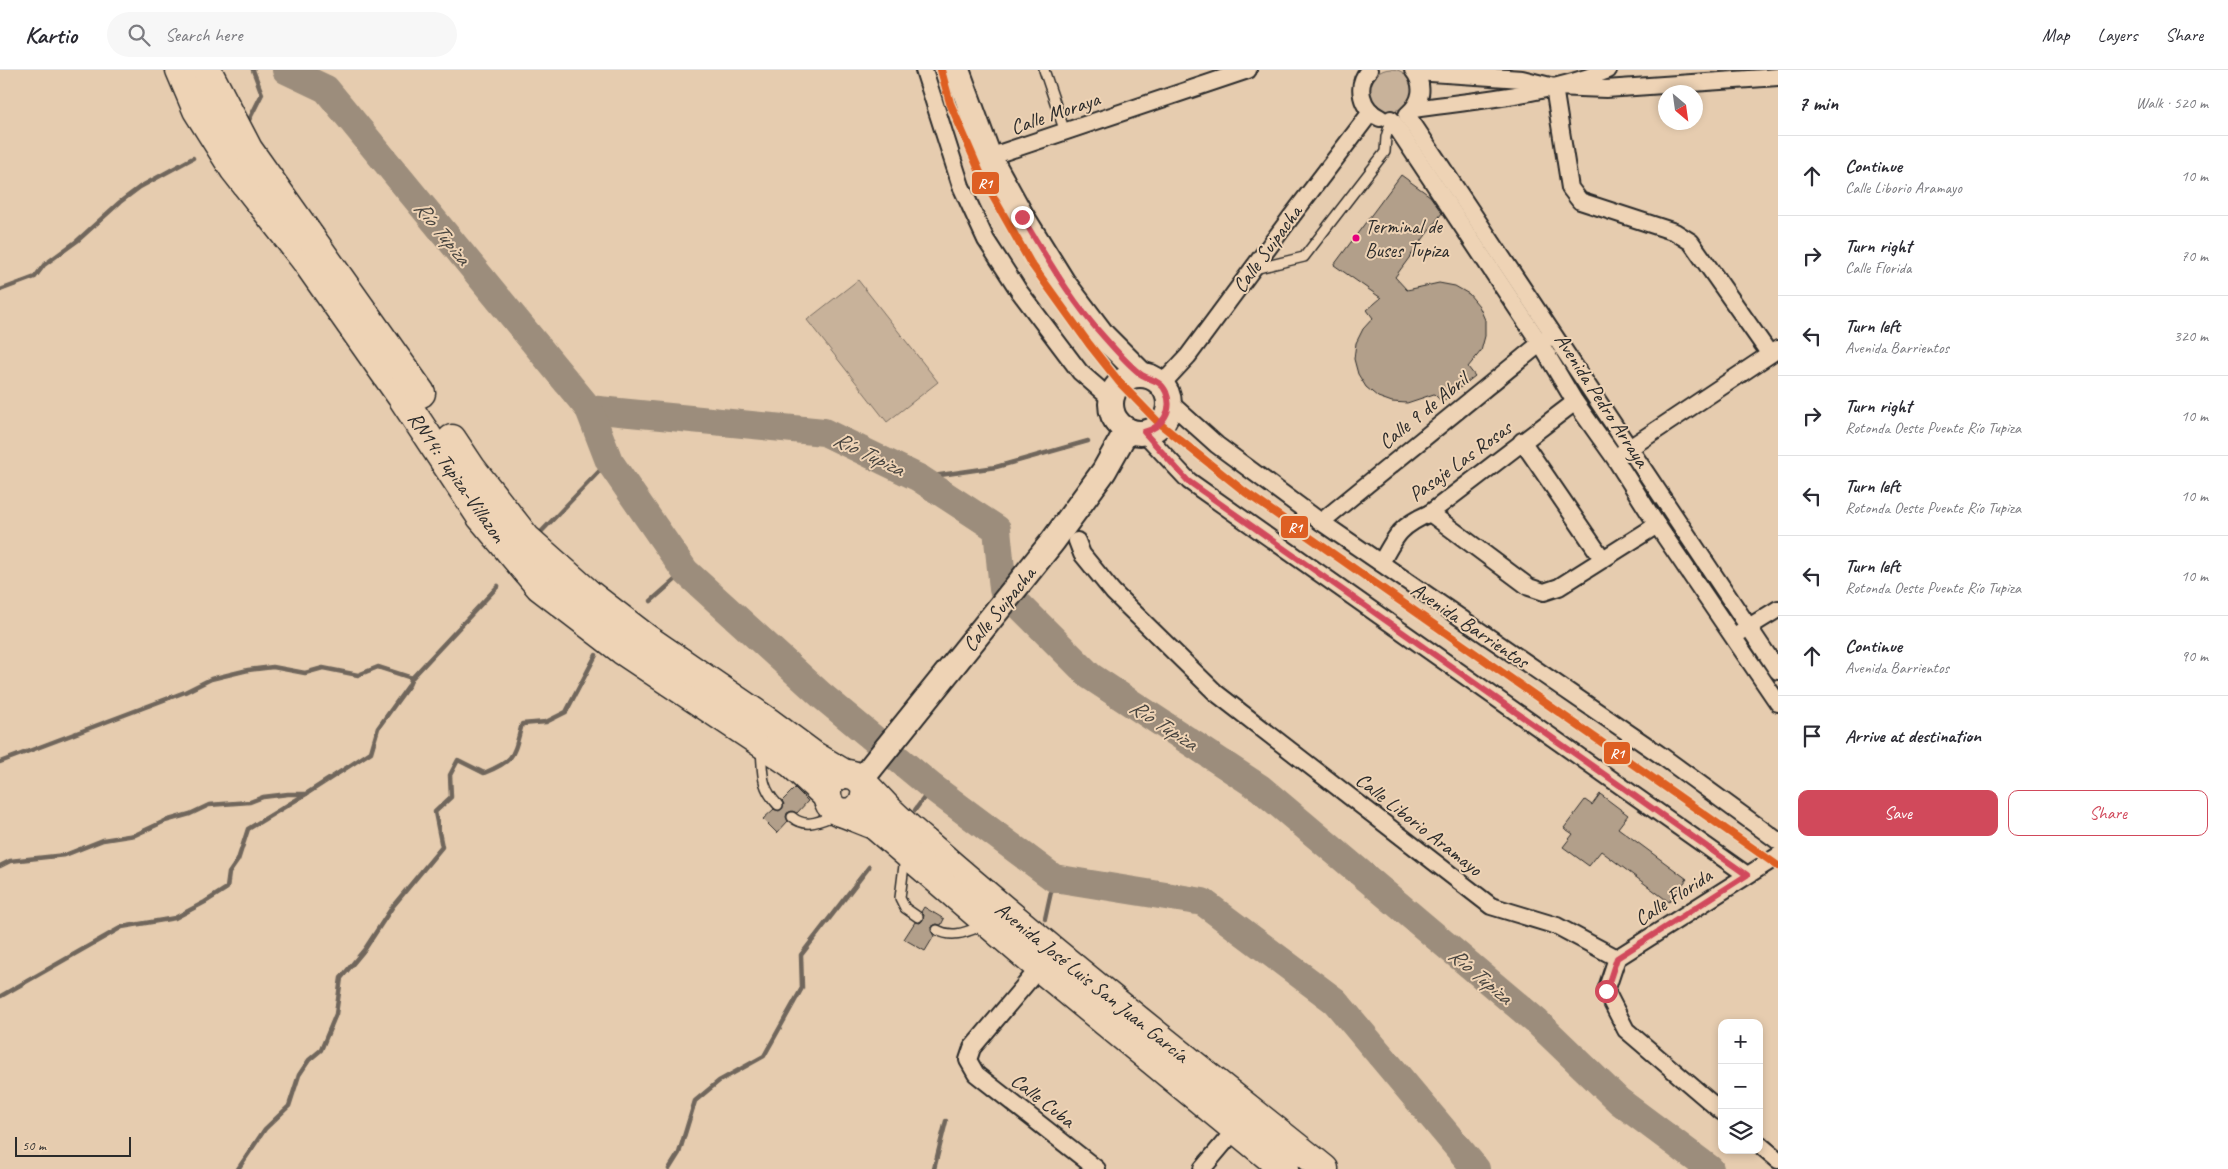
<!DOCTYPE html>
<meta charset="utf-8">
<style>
:root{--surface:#fff;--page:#f7f7f7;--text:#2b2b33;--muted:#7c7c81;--line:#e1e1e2;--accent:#d1495b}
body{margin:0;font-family:Caveat,sans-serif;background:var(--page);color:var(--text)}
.controls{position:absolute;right:15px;bottom:15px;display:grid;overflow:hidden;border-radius:10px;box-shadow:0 2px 8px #0003}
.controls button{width:45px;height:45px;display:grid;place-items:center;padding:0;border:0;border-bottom:1px solid var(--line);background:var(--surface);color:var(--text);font:25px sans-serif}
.compass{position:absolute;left:1658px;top:15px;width:45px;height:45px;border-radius:50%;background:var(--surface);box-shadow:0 2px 8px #0003;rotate:151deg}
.scale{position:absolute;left:15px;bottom:12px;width:116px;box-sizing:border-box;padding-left:5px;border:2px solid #2b2b2b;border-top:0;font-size:14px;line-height:18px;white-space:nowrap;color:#2b2b2b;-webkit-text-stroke:4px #eed3b5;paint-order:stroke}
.stop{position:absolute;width:15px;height:15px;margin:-11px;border:4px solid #d1495b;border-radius:50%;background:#fff}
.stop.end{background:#d1495b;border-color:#fff;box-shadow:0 1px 5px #0008}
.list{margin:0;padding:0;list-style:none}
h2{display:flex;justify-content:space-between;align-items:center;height:65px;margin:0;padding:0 20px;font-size:21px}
h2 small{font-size:16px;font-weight:400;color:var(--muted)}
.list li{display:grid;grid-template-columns:32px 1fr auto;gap:15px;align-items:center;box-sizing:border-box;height:80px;padding:0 20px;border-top:1px solid var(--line)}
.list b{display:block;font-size:19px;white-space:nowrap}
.list p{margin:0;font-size:16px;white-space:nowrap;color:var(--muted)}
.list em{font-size:16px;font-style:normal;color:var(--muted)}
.actions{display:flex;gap:10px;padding:15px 20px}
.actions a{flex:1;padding:11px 0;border:1px solid var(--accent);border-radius:10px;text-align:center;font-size:18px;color:var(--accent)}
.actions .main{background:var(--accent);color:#fff}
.icon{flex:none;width:28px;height:28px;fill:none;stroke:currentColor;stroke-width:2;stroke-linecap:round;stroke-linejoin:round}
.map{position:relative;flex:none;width:1778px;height:1099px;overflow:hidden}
header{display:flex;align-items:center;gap:30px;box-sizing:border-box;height:70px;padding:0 25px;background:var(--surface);border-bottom:1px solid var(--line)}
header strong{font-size:24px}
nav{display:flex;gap:28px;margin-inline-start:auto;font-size:18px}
.search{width:350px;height:45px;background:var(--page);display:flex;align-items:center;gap:12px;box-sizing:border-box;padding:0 18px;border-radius:28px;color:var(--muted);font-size:19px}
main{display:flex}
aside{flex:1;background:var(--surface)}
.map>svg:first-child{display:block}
.green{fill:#c8b29a;stroke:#7a6e62}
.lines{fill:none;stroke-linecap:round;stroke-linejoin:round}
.stream{stroke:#6f665b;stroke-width:4.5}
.river{stroke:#9c8d7b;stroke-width:28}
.building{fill:#b29f8a;stroke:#2b2b2b}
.lane-casing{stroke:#2b2b2b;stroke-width:12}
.street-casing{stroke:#2b2b2b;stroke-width:20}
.secondary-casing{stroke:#2b2b2b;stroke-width:28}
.highway-casing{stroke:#2b2b2b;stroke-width:31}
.lane{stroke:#eed3b5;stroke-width:9}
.street{stroke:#eed3b5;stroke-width:16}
.secondary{stroke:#eed3b5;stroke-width:24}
.highway{stroke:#eed3b5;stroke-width:28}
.rail-1-casing{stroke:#eed3b5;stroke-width:11}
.rail-1{stroke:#de5f23;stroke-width:8}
.route{stroke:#d1495b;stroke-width:6}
.bus-dot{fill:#e5007d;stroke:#eed3b5;stroke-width:2}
.labels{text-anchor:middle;stroke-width:4;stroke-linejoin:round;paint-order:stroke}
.bus-label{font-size:20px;fill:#2b2b2b;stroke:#eed3b5;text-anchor:start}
.street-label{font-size:21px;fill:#2b2b2b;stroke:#eed3b5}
.water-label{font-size:22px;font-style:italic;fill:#47443f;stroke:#eed3b5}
.line-badge{stroke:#eed3b5;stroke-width:2}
.badge-label{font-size:14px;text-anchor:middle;font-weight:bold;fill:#fff}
</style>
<header>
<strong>Kartio</strong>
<div class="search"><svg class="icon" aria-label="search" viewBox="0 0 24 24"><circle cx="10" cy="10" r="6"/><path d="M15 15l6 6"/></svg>Search here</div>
<nav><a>Map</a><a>Layers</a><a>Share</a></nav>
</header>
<main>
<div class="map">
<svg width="1778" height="1099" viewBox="0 0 1778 1099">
<rect width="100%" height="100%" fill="#e6ccaf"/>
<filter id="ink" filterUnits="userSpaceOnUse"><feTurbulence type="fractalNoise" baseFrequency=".02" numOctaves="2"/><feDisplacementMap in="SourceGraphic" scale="10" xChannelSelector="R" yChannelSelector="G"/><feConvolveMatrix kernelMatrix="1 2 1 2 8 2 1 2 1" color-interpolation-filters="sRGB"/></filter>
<g filter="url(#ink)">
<g class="green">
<circle cx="1391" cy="20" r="21"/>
<polygon points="858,210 938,312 887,352 807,250"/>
</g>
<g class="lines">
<g class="stream">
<polyline points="247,54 262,24 253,0"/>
<polyline points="0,220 35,207 44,195 77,171 120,132 140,117 193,88"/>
<polyline points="919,408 996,397 1088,371"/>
<polyline points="541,462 609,391"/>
<polyline points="651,531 685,501"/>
<polyline points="0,692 185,622 211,609 248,600 273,597 305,603 323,598 358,605 378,597 412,608"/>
<polyline points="915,740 932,717"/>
<polyline points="0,796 10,791 65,785 103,770 135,765 165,751 190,744 209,735 250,732 263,727 288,724 306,724"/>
<polyline points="1045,849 1054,808"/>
<polyline points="1,926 122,857 175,848 205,832 227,818 229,803 238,790 248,759 306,724 371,682 378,658 409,615 412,608 498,516"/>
<path d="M238 1099 265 1059 289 1036 299 1005 309 990 321 980 336 944 341 908 365 879 393 836 442 777 435 742 451 727 450 705 458 690 484 703C516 690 513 686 522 654L546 652 566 642 596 585"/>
<polyline points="669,1099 679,1083 695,1031 719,1011 764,986 802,918 801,885 869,797"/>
<polyline points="934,1099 946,1051"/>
</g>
<g class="river">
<polyline points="286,0 326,19 589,339 824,362 919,408 997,459 1003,519 1090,606 1260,718 1537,952 1619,1031 1710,1099"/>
<polyline points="589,339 609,391 685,501 821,625 932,717 1054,808 1203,832 1335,931 1476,1099"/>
</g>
</g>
<g class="building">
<polygon points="1401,105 1430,126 1442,143 1395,207 1407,220 1439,213 1455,216 1469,224 1479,236 1485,250 1485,266 1481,281 1468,297 1475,306 1442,332 1434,324 1407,333 1392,332 1378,327 1366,317 1358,304 1354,289 1356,273 1363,259 1373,248 1367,240 1381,228 1334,195"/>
<polygon points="795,718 808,731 797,743 792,741 787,743 786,747 788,751 777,763 763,749 774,739 779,741 782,739 784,734 782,731"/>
<polygon points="1600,724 1628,745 1618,758 1687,809 1669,832 1601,781 1589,796 1563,777 1573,764 1564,758 1585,730 1592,735"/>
<polygon points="924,837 944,849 941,855 936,854 931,857 931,861 934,866 925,881 904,869 915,852 920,853 923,850 924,845 921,842"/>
</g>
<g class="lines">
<defs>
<g id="lane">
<polyline points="1044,0 1065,62"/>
<polyline points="1254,199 1304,187 1385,82 1386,67 1391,50"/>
<path d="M761 679C763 703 760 716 778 735"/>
<path d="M792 747C806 759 820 751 836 745"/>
<polyline points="905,787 900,828 905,838 918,847"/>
<path d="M937 860C954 869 968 861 984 855"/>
</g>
<g id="street">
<polyline points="924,0 961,116 986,170 1019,221 1080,302 1111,329"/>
<path d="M1369 0C1355 16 1361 39 1380 48"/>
<polyline points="1415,2 1522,9 1554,17 1606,19 1778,7"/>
<polyline points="1554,17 1570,118 1580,131 1675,162 1691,172 1769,283"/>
<path d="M1414 39C1479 30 1546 25 1608 0"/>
<path d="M1408 44C1422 32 1425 15 1413 0"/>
<polyline points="1407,45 1778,601"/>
<polyline points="1391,49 1540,273 1575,332 1614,387 1657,455 1778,633"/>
<polyline points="989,87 1248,0"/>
<polyline points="1161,315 1188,286 1291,147 1371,42"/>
<polyline points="1168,331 1217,375 1321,452 1659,684 1778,771"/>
<polyline points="1144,363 1189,411 1747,805"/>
<polyline points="1522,371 1602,488"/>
<polyline points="1622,383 1778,279"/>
<polyline points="1430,443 1529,517 1544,522 1559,517 1657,455"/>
<polyline points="1321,452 1548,267"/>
<polyline points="1077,471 1082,484 1113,522 1216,623 1491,836 1557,856 1617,888 1606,921 1626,960 1722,1042"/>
<path d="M1381 493C1396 465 1400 456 1430 443L1575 332"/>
<polyline points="1739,563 1778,539"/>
<polyline points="1617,888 1778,786"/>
<polyline points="1045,891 972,978 968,990 976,1004 1097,1099"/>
<polyline points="1759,1074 1778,1090"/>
<polyline points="1202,1099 1240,1054"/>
</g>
<g id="secondary">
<polyline points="957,0 989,87 1022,147 1063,213 1103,266 1142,305"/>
<circle cx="1140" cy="334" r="29"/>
<polyline points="861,710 1053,471 1104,401 1127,360"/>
</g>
<g id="highway">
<polyline points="180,0 197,40 234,99 306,191 401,326 481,447 540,517 622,580 791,693 827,726"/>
<polyline points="207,0 248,79 421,323"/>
<polyline points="452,369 472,399 526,468 589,524 646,568 767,651 813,685 845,704"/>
<path d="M865 717C869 746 831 752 827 726 825 711 841 699 855 706 861 709 882 733 889 740 908 759 929 775 949 793 1071 898 1198 998 1324 1099"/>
<polyline points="844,743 874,755 1040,898 1284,1099"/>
</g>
</defs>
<use href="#lane" class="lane-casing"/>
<use href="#street" class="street-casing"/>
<use href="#secondary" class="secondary-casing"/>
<use href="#highway" class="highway-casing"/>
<use href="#lane" class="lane"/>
<use href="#street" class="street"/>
<use href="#secondary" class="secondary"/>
<use href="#highway" class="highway"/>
<defs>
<polyline id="rail-1" points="941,0 950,33 982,107 1030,192 1089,274 1120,313 1160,354 1245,422 1778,796"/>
</defs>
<use href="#rail-1" class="rail-1-casing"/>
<use href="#rail-1" class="rail-1"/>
</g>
</g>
<g class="lines" filter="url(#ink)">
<path class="route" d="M1022 147C1047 188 1071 231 1104 267 1114 278 1130 297 1142 305 1150 310 1161 310 1166 322 1174 341 1162 357 1144 362L1188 411 1747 805 1617 888 1606 921"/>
</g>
<circle class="bus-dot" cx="1356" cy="168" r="4.5"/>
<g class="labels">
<g class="bus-label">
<text x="1365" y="163">Terminal de<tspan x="1365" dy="24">Buses Tupiza</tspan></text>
</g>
<g class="street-label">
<text transform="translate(1055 43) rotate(-19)" y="7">Calle Moraya</text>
<text transform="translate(1267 179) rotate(-54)" y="7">Calle Suipacha</text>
<text transform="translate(1602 330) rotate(57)" y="7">Avenida Pedro Arraya</text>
<text transform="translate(1423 341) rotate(-39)" y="7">Calle 9 de Abril</text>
<text transform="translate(1460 391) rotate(-36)" y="7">Pasaje Las Rosas</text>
<text transform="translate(457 407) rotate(55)" y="7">RN14: Tupiza-Villazon</text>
<text transform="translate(999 539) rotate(-51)" y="7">Calle Suipacha</text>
<text transform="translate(1470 555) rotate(34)" y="7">Avenida Barrientos</text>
<text transform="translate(1419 754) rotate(38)" y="7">Calle Liborio Aramayo</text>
<text transform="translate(1673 827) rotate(-33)" y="7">Calle Florida</text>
<text transform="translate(1092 912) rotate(39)" y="7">Avenida José Luis San Juan García</text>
<text transform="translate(1043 1030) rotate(38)" y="7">Calle Cuba</text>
</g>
<g class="water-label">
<text transform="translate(443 162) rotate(51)" y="8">Río Tupiza</text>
<text transform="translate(869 383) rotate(26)" y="8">Río Tupiza</text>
<text transform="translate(1164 654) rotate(33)" y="8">Río Tupiza</text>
<text transform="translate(1481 905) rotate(40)" y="8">Río Tupiza</text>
</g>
</g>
<g class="line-badge">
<rect x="971" y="101" width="29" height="24" rx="5" fill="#de5f23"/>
<rect x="1280" y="445" width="29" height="24" rx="5" fill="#de5f23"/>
<rect x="1603" y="671" width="28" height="24" rx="5" fill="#de5f23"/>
</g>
<g class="badge-label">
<text x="985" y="118">R1</text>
<text x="1295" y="462">R1</text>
<text x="1617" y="688">R1</text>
</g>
</svg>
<div class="controls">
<button>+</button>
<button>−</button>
<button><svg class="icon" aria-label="layers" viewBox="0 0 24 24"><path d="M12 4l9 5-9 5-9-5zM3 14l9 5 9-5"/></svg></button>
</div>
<svg class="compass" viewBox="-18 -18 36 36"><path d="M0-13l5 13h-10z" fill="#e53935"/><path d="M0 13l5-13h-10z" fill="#7c7c81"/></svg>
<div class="scale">50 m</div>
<div class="stop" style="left:1606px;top:921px"></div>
<div class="stop end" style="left:1022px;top:147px"></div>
</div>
<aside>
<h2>7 min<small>Walk · 520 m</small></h2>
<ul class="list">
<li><svg class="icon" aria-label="ahead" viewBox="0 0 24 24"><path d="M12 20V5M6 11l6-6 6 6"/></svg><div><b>Continue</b><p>Calle Liborio Aramayo</p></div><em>10 m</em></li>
<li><svg class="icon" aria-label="right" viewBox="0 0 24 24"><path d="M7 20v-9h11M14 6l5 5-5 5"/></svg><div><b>Turn right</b><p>Calle Florida</p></div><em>70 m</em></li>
<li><svg class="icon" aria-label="left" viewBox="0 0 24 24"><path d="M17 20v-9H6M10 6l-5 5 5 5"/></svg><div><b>Turn left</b><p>Avenida Barrientos</p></div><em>320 m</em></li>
<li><svg class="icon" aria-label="right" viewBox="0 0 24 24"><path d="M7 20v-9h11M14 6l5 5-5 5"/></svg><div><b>Turn right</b><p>Rotonda Oeste Puente Río Tupiza</p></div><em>10 m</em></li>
<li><svg class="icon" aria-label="left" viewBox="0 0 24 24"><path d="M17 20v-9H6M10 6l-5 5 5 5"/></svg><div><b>Turn left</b><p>Rotonda Oeste Puente Río Tupiza</p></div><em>10 m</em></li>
<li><svg class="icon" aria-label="left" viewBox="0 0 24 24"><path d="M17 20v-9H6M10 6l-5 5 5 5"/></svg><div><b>Turn left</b><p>Rotonda Oeste Puente Río Tupiza</p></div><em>10 m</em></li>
<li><svg class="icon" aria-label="ahead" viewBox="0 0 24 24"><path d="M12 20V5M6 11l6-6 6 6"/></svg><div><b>Continue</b><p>Avenida Barrientos</p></div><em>90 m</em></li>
<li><svg class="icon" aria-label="arrive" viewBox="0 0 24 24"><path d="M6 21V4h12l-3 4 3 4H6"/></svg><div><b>Arrive at destination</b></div></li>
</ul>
<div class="actions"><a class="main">Save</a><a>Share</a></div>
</aside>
</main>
